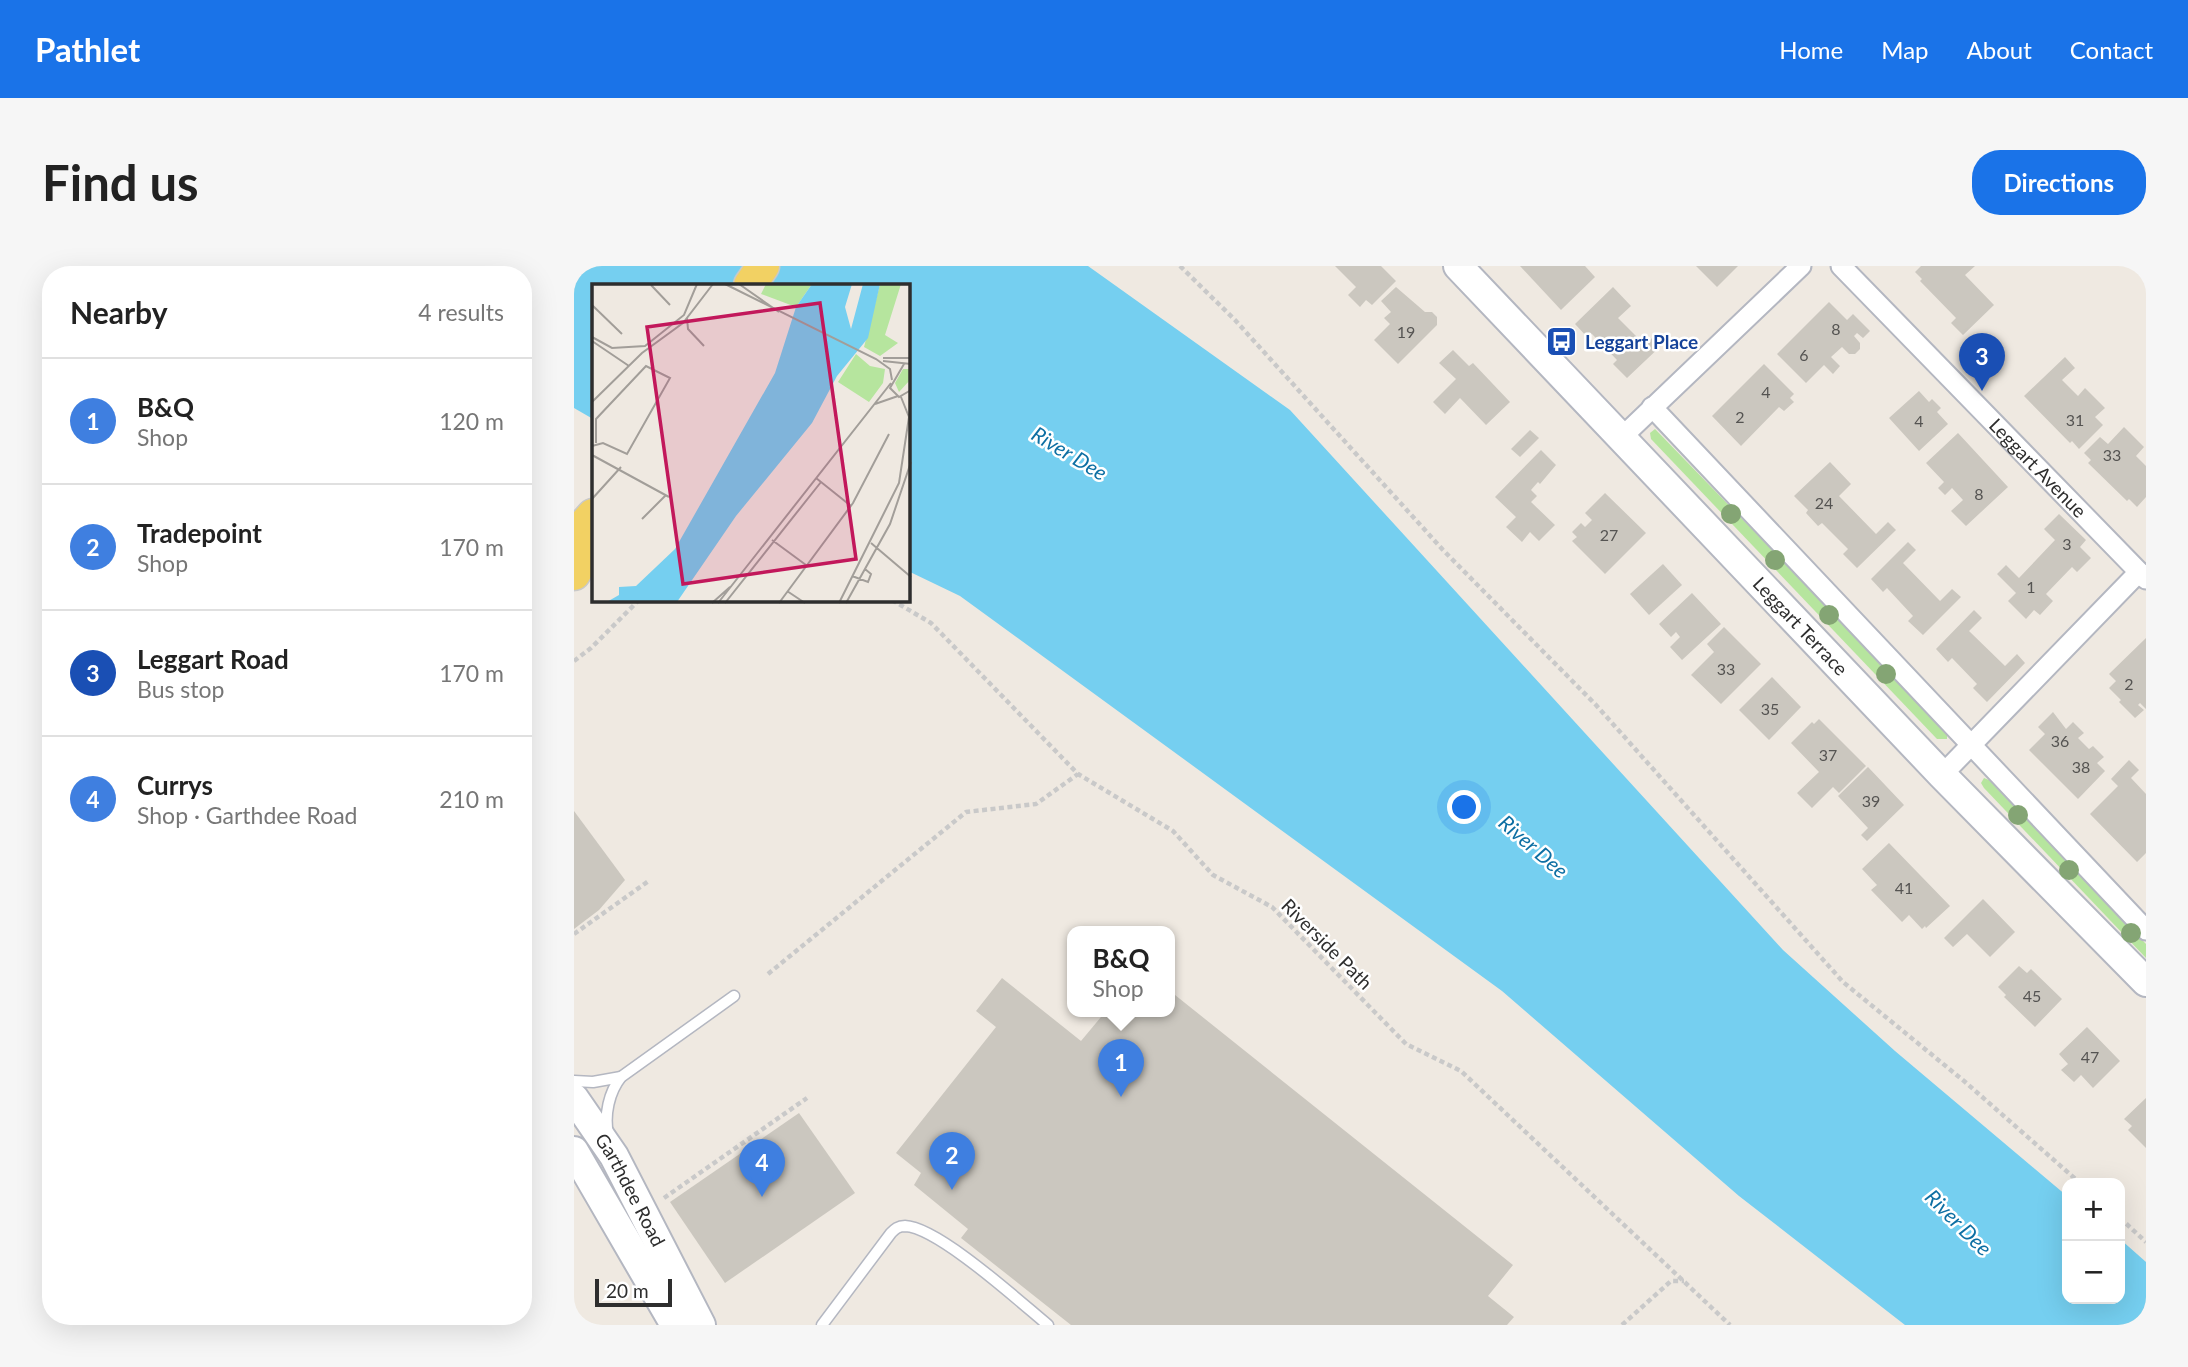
<!DOCTYPE html>
<meta charset="utf-8">
<style>
:root{--surface:#fff;--page:#f6f6f6;--text:#222;--muted:#767676;--line:#e0e0e0;--accent:#1a73e8}
body{margin:0;font-family:Lato,sans-serif;background:var(--page);color:var(--text)}
.controls{position:absolute;right:21px;bottom:21px;display:grid;overflow:hidden;border-radius:14px;box-shadow:0 7px 28px #0002}
.controls button{width:63px;height:63px;display:grid;place-items:center;padding:0;border:0;border-bottom:2px solid var(--line);background:var(--surface);color:var(--text);font:35px sans-serif}
.scale{position:absolute;left:21px;bottom:18px;width:77px;box-sizing:border-box;padding-left:7px;border:4px solid #2e2e2e;border-top:0;font-size:19px;line-height:24px;white-space:nowrap;color:#2e2e2e;-webkit-text-stroke:5px #fff;paint-order:stroke}
.you{position:absolute;left:891px;top:542px;width:24px;height:24px;margin:-18px;border:5px solid #fff;border-radius:50%;background:#1a73e8;box-shadow:0 0 0 10px #1a73e833}
.badge{display:grid;place-items:center;width:46px;height:46px;border-radius:50%;background:var(--accent);color:#fff;font-size:23px;font-weight:700}
.pin{position:absolute;translate:-50% -58px;filter:drop-shadow(0 2px 4px #0008)}
.pin::after{content:'';position:absolute;top:37px;width:24px;height:21px;background:inherit;clip-path:polygon(0 0,100% 0,50% 100%)}
.popup{position:absolute;left:493px;top:660px;width:108px;height:91px;box-sizing:border-box;display:grid;place-content:center;border-radius:14px;background:var(--surface);filter:drop-shadow(0 2px 5px #0005);font-size:23px;white-space:nowrap;color:var(--muted)}
.popup b{font-size:26px;color:var(--text)}
.popup::after{content:'';position:absolute;left:50%;top:100%;margin-left:-14px;border:14px solid transparent;border-top-color:var(--surface)}
.list{margin:0;padding:0;list-style:none}
h2{display:flex;justify-content:space-between;align-items:center;height:91px;margin:0;padding:0 28px;font-size:30px}
h2 small{font-size:23px;font-weight:400;color:var(--muted)}
.list li{display:grid;grid-template-columns:46px 1fr auto;gap:21px;align-items:center;box-sizing:border-box;height:126px;padding:0 28px;border-top:2px solid var(--line)}
.list b{display:block;font-size:26px;white-space:nowrap}
.list p{margin:0;font-size:23px;white-space:nowrap;color:var(--muted)}
.list em{font-size:23px;font-style:normal;color:var(--muted)}
.map{position:relative;flex:none;width:1572px;height:1059px;overflow:hidden;border-radius:28px}
header{display:flex;align-items:center;gap:42px;box-sizing:border-box;height:98px;padding:0 35px;background:var(--accent);color:#fff}
header strong{font-size:33px}
nav{display:flex;gap:38px;margin-inline-start:auto;font-size:24px}
.intro{display:flex;align-items:center;justify-content:space-between;box-sizing:border-box;height:168px;padding:0 42px}
h1{margin:0;font-size:49px}
.button{padding:18px 32px;border-radius:28px;background:var(--accent);color:#fff;font-size:24px;font-weight:700}
main{display:flex;gap:42px;padding:0 42px}
aside{flex:1;background:var(--surface);border-radius:28px;box-shadow:0 7px 28px #0002}
.map>svg:first-child{display:block}
.green{fill:#b6e59e}
.water{fill:#75cff0}
.building{fill:#cbc7bf}
.lines{fill:none;stroke-linecap:round;stroke-linejoin:round}
.lane-casing{stroke:#b4b7c1;stroke-width:13}
.street-casing{stroke:#b4b7c1;stroke-width:23}
.secondary-casing{stroke:#b4b7c1;stroke-width:32}
.primary-casing{stroke:#c9c9c9;stroke-width:35}
.path{stroke:#c9c9c9;stroke-width:4.5;stroke-dasharray:5 3.5;stroke-linecap:butt}
.lane{stroke:#fff;stroke-width:10}
.street{stroke:#fff;stroke-width:19}
.secondary{stroke:#fff;stroke-width:28}
.primary{stroke:#f2d163;stroke-width:32}
.tree{fill:#84a574}
.labels{text-anchor:middle;stroke-width:5;stroke-linejoin:round;paint-order:stroke}
.number-label{font-size:16px;fill:#555452}
.transit-label{font-size:19px;font-weight:bold;fill:#164399;stroke:#fff;text-anchor:start}
.street-label{font-size:19px;fill:#2e2e2e;stroke:#fff}
.water-label{font-size:21px;font-style:italic;fill:#0d6fa3;stroke:#fff}
.inset-road{fill:none;stroke:#a29e99;stroke-width:2}
.view{fill:#c2185b;fill-opacity:0.15;stroke:#c2185b;stroke-width:3.5}
.inset-edge{fill:none;stroke:#2e2e2e;stroke-width:3.5}
</style>
<header>
<strong>Pathlet</strong>
<nav><a>Home</a><a>Map</a><a>About</a><a>Contact</a></nav>
</header>
<div class="intro"><h1>Find us</h1><a class="button">Directions</a></div>
<main>
<aside>
<h2>Nearby<small>4 results</small></h2>
<ul class="list">
<li><span class="badge" style="background:#3f7fe0">1</span><div><b>B&amp;Q</b><p>Shop</p></div><em>120 m</em></li>
<li><span class="badge" style="background:#3f7fe0">2</span><div><b>Tradepoint</b><p>Shop</p></div><em>170 m</em></li>
<li><span class="badge" style="background:#1a4fb4">3</span><div><b>Leggart Road</b><p>Bus stop</p></div><em>170 m</em></li>
<li><span class="badge" style="background:#3f7fe0">4</span><div><b>Currys</b><p>Shop · Garthdee Road</p></div><em>210 m</em></li>
</ul>
</aside>
<div class="map">
<svg width="1572" height="1059" viewBox="0 0 1572 1059">
<rect width="100%" height="100%" fill="#efe9e1"/>
<g class="green">
<polygon points="1081,163 1370,461 1373,465 1373,473 1363,473 1077,173 1076,167"/>
<polygon points="1410,512 1415,514 1572,678 1572,692 1410,522 1407,517"/>
</g>
<polygon class="water" points="0,0 514,0 716,144 1209,684 1321,785 1493,930 1493,1033 1546,1033 1546,973 1572,996 1572,1059 1331,1059 1165,930 928,725 386,330 334,305 334,19 19,19 19,153 0,142"/>
<g class="building">
<polygon points="761,0 807,0 822,15 798,39 792,34 786,41 774,29 782,21"/>
<polygon points="946,0 1011,0 1021,11 987,44"/>
<polygon points="1122,0 1164,0 1143,21"/>
<polygon points="1347,0 1401,0 1391,9 1420,39 1389,69 1377,57 1382,52 1346,15 1348,13 1341,6"/>
<polygon points="822,21 851,46 858,46 863,51 863,59 824,98 800,74 816,58 810,52 817,46 807,35"/>
<polygon points="1039,21 1057,40 1044,52 1071,79 1083,67 1091,76 1053,112 1039,98 1043,94 1018,68 1014,72 1001,58"/>
<polygon points="1255,36 1273,54 1279,48 1296,65 1289,72 1283,67 1280,70 1286,77 1286,83 1281,88 1275,88 1268,81 1257,91 1266,100 1259,108 1250,99 1232,117 1203,88"/>
<polygon points="879,84 895,100 899,97 936,136 912,159 886,132 871,148 859,136 882,113 865,97"/>
<polygon points="1491,91 1501,102 1488,114 1504,130 1511,122 1531,142 1521,151 1529,159 1505,183 1498,175 1496,177 1450,130"/>
<polygon points="1190,98 1220,128 1216,132 1220,136 1210,145 1205,141 1167,180 1138,150"/>
<polygon points="1345,125 1355,136 1358,133 1367,142 1363,146 1374,158 1345,185 1315,152"/>
<polygon points="1550,161 1570,181 1562,190 1572,200 1572,231 1563,241 1555,233 1553,235 1514,197 1517,194 1510,187 1526,171 1534,178"/>
<polygon points="956,164 965,172 946,191 937,183"/>
<polygon points="1384,167 1434,221 1392,260 1377,245 1389,234 1378,222 1371,229 1364,222 1370,216 1352,197"/>
<polygon points="967,184 982,199 966,218 964,216 957,224 963,230 957,236 981,259 965,275 956,266 948,276 932,261 942,251 921,231"/>
<polygon points="1256,196 1277,218 1265,230 1302,268 1314,256 1322,264 1283,302 1269,288 1274,283 1248,257 1244,260 1232,247 1234,244 1220,230"/>
<polygon points="1031,227 1072,267 1031,308 998,275 1003,271 998,266 1007,257 1011,261 1018,254 1011,247"/>
<polygon points="1485,248 1512,274 1506,281 1517,292 1503,306 1498,301 1472,328 1479,335 1466,349 1460,344 1452,353 1434,335 1442,327 1423,308 1432,299 1445,312 1481,274 1470,263"/>
<polygon points="1334,276 1342,284 1329,297 1366,335 1378,323 1387,331 1349,369 1334,355 1339,350 1313,322 1309,326 1297,313"/>
<polygon points="1089,298 1108,319 1075,349 1056,328"/>
<polygon points="1118,327 1147,358 1108,394 1096,381 1106,371 1102,366 1097,371 1085,358"/>
<polygon points="1400,344 1408,352 1395,365 1431,400 1443,388 1451,397 1413,436 1399,422 1403,418 1378,392 1374,396 1362,383"/>
<polygon points="1150,361 1187,398 1147,438 1117,409 1140,386 1133,378"/>
<polygon points="1572,372 1572,443 1566,437 1564,439 1570,444 1561,452 1545,436 1547,434 1535,422 1542,415 1535,408"/>
<polygon points="1198,411 1227,441 1195,474 1165,444"/>
<polygon points="1479,446 1492,463 1499,456 1510,467 1504,472 1515,483 1519,480 1530,491 1523,497 1531,505 1504,533 1455,484 1471,468 1464,461"/>
<polygon points="1245,453 1292,500 1265,527 1259,521 1238,542 1223,527 1245,506 1217,477 1238,456 1240,458"/>
<polygon points="1555,494 1565,504 1557,512 1572,528 1572,587 1563,596 1516,548 1544,520 1537,513"/>
<polygon points="1294,501 1330,539 1293,575 1287,569 1294,562 1264,530"/>
<polygon points="0,545 51,614 25,644 0,663"/>
<polygon points="1315,577 1376,640 1352,662 1351,660 1348,663 1335,649 1328,656 1297,624 1303,619 1288,603"/>
<polygon points="1409,633 1441,666 1416,691 1393,668 1379,681 1370,672"/>
<polygon points="1445,700 1453,707 1457,703 1488,733 1461,761 1430,731 1432,729 1424,721"/>
<polygon points="428,712 507,775 532,745 596,745 596,725 939,999 914,1030 940,1051 933,1059 497,1059 387,972 394,963 340,919 347,907 322,887 422,761 402,745"/>
<polygon points="1513,761 1546,795 1519,822 1507,809 1500,816 1487,804 1494,798 1485,788"/>
<polygon points="1572,832 1572,882 1554,864 1558,860 1550,853"/>
<polygon points="225,847 281,927 151,1017 96,936"/>
</g>
<g class="lines">
<defs>
<g id="lane">
<polyline points="0,815 19,816 47,811"/>
<path d="M34 868C30 849 35 826 47 811L160 730"/>
<path d="M248 1059 317 967C321 963 324 960 331 960 364 961 446 1036 474 1059"/>
</g>
<g id="street">
<path id="s1" d="M1267 0 1572 313"/>
<polyline points="1078,141 1572,664"/>
<polyline points="1047,172 1227,0"/>
<polyline points="1368,509 1565,306"/>
</g>
<g id="secondary">
<path id="s2" d="M884 0 1368 509 1572 716"/>
<path id="s3" d="M0 832 40 890 127 1059"/>
<polyline points="0,885 101,1059"/>
</g>
<g id="primary">
<polyline points="176,19 189,0"/>
<polyline points="0,270 19,249"/>
<polyline points="0,308 19,278"/>
</g>
</defs>
<use href="#lane" class="lane-casing"/>
<use href="#street" class="street-casing"/>
<use href="#secondary" class="secondary-casing"/>
<use href="#primary" class="primary-casing"/>
<g class="path">
<polyline points="606,0 661,54 869,284 1022,439 1269,716 1390,815 1506,917"/>
<polyline points="318,334 357,357 504,508 599,565 639,609 698,641 832,778 887,805 1156,1059"/>
<polyline points="0,395 17,382 65,334"/>
<polyline points="0,668 76,614"/>
<polyline points="194,708 392,546 462,538 504,508"/>
<polyline points="90,932 233,832"/>
<polyline points="1546,952 1572,976"/>
<polyline points="1048,1059 1097,1015 1110,1015"/>
</g>
<use href="#lane" class="lane"/>
<use href="#street" class="street"/>
<use href="#secondary" class="secondary"/>
<use href="#primary" class="primary"/>
</g>
<g class="tree">
<circle cx="1157" cy="248" r="10"/>
<circle cx="1201" cy="294" r="10"/>
<circle cx="1255" cy="349" r="10"/>
<circle cx="1312" cy="408" r="10"/>
<circle cx="1444" cy="549" r="10"/>
<circle cx="1495" cy="604" r="10"/>
<circle cx="1557" cy="667" r="10"/>
</g>
<defs>
<symbol id="bus-square" viewBox="-11 -11 22 22"><rect x="-9" y="-9" width="18" height="18" rx="4" fill="#1a4fb4" stroke="#fff"/><path d="M-5-6H5V4H4V6H2V4H-2V6H-4V4H-5ZM-3.5-4V0h7V-4ZM-3.5 1.2v1.5H-2V1.2ZM2 1.2v1.5H3.5V1.2Z" fill="#fff"/></symbol>
</defs>
<g fill-rule="evenodd">
<use href="#bus-square" x="970" y="58" width="35" height="35"/>
</g>
<g class="labels">
<g class="number-label">
<text x="1262" y="69">8</text>
<text x="832" y="72">19</text>
<text x="1230" y="95">6</text>
<text x="1192" y="132">4</text>
<text x="1166" y="157">2</text>
<text x="1501" y="160">31</text>
<text x="1345" y="161">4</text>
<text x="1538" y="195">33</text>
<text x="1405" y="234">8</text>
<text x="1250" y="243">24</text>
<text x="1035" y="275">27</text>
<text x="1493" y="284">3</text>
<text x="1457" y="327">1</text>
<text x="1152" y="409">33</text>
<text x="1555" y="424">2</text>
<text x="1196" y="449">35</text>
<text x="1486" y="481">36</text>
<text x="1254" y="495">37</text>
<text x="1507" y="507">38</text>
<text x="1297" y="541">39</text>
<text x="1330" y="628">41</text>
<text x="1458" y="736">45</text>
<text x="1516" y="797">47</text>
</g>
<g class="transit-label">
<text x="1011" y="83">Leggart Place</text>
</g>
<g class="street-label">
<text dy="7" stroke="none"><textPath href="#s1" startOffset="282">Leggart Avenue</textPath></text>
<text dy="7" stroke="none"><textPath href="#s2" startOffset="497">Leggart Terrace</textPath></text>
<text transform="translate(753 678) rotate(45)" y="7">Riverside Path</text>
<text dy="7" stroke="none"><textPath href="#s3" startOffset="108">Garthdee Road</textPath></text>
</g>
<g class="water-label">
<text transform="translate(495 188) rotate(31)" y="7">River Dee</text>
<text transform="translate(959 581) rotate(41)" y="7">River Dee</text>
<text transform="translate(1384 957) rotate(45)" y="7">River Dee</text>
</g>
</g>
<g transform="translate(18 18)">
<rect width="318" height="318" fill="#efe9e1"/>
<path d="M174 0H220L204 23 169 10ZM288 0H309L293 51 306 59 288 72 272 63ZM264 70 278 82 293 85 291 99 277 118 246 98ZM311 85H318V96L307 108 303 99Z" fill="#b6e59e"/>
<path d="M220 0H260L253 23 259 45 271 0H288L276 54 245 92 220 139 144 232 85 318 13 319 27 311V303L44 302 83 265 183 89 204 23Z" fill="#75cff0"/>
<path class="inset-road" d="M133 0 284 75 298 85 300 96M147 0 187 28M59 1 78 21M0 21 30 50M95 34 96 45 112 62M0 53 20 64 53 62 92 31 105 0M0 57 37 82M291 74H319M291 77 319 80M312 80 298 104 307 113 319 106M0 118 50 69 91 39 121 0M283 120 306 112M0 162 11 159 35 170 78 94 54 82 4 135V159M0 171 77 213M224 194 259 222M0 215 29 183M50 235 74 211M180 256 214 281M279 259 319 293M260 292 276 298 279 290 273 285M195 307 213 319M120 319 138 303M126 319 299 99M133 319 229 198M187 319 261 219 297 150M247 319 307 199 317 133 309 113M254 319 298 240 319 178"/>
<path class="view" d="M228 19 264 275 91 300 55 43Z"/>
<rect width="318" height="318" class="inset-edge"/>
</g>
</svg>
<div class="controls">
<button>+</button>
<button>−</button>
</div>
<div class="scale">20 m</div>
<div class="you"></div>
<div class="pin badge" style="left:547px;top:831px;background:#3f7fe0">1</div>
<div class="popup"><b>B&amp;Q</b>Shop</div>
<div class="pin badge" style="left:378px;top:924px;background:#3f7fe0">2</div>
<div class="pin badge" style="left:1408px;top:125px;background:#1a4fb4">3</div>
<div class="pin badge" style="left:188px;top:931px;background:#3f7fe0">4</div>
</div>
</main>
